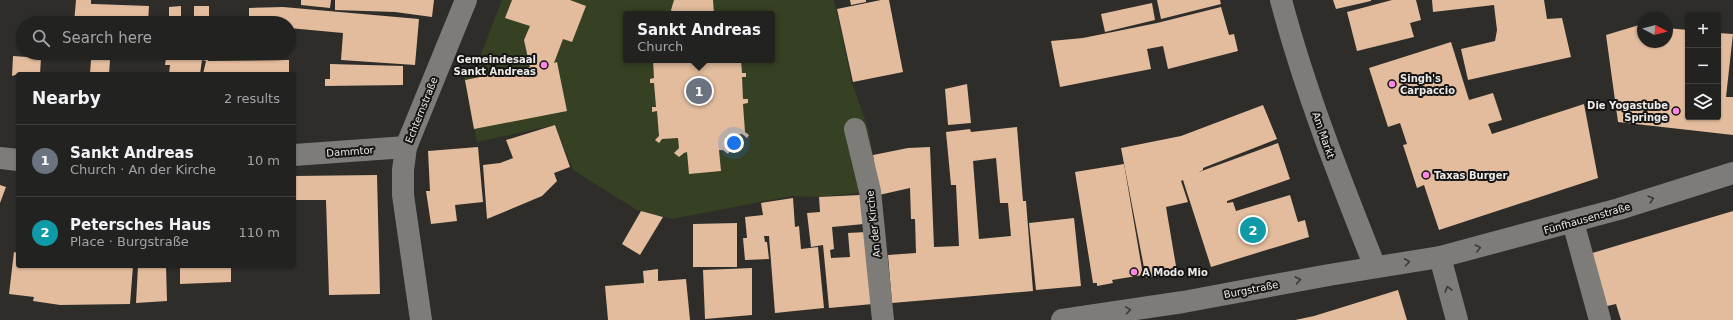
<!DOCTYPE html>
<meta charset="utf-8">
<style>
:root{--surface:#222220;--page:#2e2f2d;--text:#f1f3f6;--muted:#a2a4a5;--line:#3f3f3e;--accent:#2563eb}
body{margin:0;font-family:"DejaVu Sans",sans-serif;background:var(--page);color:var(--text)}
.controls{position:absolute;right:12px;top:12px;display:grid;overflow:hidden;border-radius:4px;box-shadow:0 1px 3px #0004}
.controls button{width:36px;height:36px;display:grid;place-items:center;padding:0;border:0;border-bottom:1px solid var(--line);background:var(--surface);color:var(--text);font:20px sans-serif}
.compass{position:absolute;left:1637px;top:12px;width:36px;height:36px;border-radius:50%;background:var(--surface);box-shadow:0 1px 3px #0004;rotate:97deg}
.you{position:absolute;left:734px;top:143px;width:14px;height:14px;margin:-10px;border:3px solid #fff;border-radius:50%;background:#1a73e8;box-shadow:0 0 0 6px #1a73e833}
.badge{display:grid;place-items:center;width:26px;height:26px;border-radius:50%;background:var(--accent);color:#fff;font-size:13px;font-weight:700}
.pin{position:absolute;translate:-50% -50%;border:2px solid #fff;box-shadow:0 1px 4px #0006}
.popup{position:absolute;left:623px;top:11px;width:152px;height:52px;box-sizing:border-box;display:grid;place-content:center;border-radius:4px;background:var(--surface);filter:drop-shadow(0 1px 3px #0005);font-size:13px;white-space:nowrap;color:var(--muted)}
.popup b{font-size:15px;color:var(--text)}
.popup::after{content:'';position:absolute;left:50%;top:100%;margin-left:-8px;border:8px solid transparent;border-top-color:var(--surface)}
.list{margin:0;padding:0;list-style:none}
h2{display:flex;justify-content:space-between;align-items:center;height:52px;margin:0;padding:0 16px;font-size:17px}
h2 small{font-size:13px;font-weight:400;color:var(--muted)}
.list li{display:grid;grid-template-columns:26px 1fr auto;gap:12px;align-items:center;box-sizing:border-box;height:72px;padding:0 16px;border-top:1px solid var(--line)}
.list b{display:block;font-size:15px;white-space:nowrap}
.list p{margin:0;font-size:13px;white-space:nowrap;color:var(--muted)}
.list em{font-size:13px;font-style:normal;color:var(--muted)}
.icon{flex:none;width:22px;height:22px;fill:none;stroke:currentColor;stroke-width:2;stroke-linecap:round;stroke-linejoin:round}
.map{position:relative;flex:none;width:1733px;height:320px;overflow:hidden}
.search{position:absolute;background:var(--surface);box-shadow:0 1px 3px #0004;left:16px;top:16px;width:280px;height:44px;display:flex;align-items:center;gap:10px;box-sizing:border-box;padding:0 14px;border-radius:22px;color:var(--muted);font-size:15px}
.panel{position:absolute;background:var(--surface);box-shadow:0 1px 3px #0004;left:16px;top:72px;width:280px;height:196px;border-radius:4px}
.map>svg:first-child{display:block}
.green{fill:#364023;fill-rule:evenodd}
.building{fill:#e2bc9c;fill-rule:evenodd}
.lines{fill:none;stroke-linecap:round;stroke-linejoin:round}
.minor{stroke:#7e7c79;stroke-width:22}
.oneway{stroke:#3a3937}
.poi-dot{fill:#fb87e5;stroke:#161514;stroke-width:1.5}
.labels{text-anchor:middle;stroke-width:4;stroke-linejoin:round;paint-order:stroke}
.poi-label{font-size:10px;font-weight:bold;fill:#ecebe9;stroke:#161514;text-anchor:start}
.street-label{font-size:10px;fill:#ecebe9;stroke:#161514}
</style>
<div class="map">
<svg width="1733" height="320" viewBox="0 0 1733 320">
<rect width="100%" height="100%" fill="#2e2d2a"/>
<path class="green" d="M502 0H834L852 83 869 131 878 191 819 197 792 196 672 219 637 210 573 170 555 125 477 142 464 77 478 62ZM626 14H772V60H626Z"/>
<g class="building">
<polygon points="76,0 91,0 91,4 94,4 149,6 148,23 74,23"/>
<polygon points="301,0 331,0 330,8 301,5"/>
<polygon points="335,0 434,0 432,17 395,12 335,10"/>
<polygon points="512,0 570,0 586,6 572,42 563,39 554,63 557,62 567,111 474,129 465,80 530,67 524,40 530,26 505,18"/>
<polygon points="674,0 713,0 714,14 673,14 671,10"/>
<polygon points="850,0 866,0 866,2 851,5"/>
<polygon points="881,0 889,0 903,72 853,82 837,9"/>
<polygon points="1157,0 1220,0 1221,4 1161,19"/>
<polygon points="1333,0 1371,0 1371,1 1336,9"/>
<polygon points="1392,0 1416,0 1421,20 1410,23 1414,37 1357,51 1347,12"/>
<polygon points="1432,0 1544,0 1547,19 1562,18 1571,57 1468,80 1461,49 1495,41 1497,30 1494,5 1433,12"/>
<polygon points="1152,3 1155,20 1105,32 1101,14"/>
<polygon points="181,6 181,23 169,23 169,7"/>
<rect x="194" y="6" width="15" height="17"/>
<polygon points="283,7 419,19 415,65 341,60 343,33 289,28 289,23 249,23 249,8"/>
<polygon points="1221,7 1229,35 1234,34 1238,51 1168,69 1163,46 1147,49 1151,69 1060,87 1051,41 1083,38 1157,23"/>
<polygon points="1639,25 1643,25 1643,42 1667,42 1667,28 1688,30 1688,117 1718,117 1718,33 1733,34 1726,97 1733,97 1733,135 1618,122 1606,35"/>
<polygon points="1451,42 1469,100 1493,93 1502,120 1488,124 1492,134 1584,104 1598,178 1439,230 1424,185 1417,188 1403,145 1407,144 1400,123 1388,127 1369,68"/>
<polygon points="169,53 209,53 208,61 289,60 289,74 203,74 206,61 202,60 200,74 169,74 170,65 165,65 166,58 168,59"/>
<polygon points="13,56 41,58 40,74 18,74 12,76"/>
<polygon points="91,60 110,60 109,74 90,74"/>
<polygon points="653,60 741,60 742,73 746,73 746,77 742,77 743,99 748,99 748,103 743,104 745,132 749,135 747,138 742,134 726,136 726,145 731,149 728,154 723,150 719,150 721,171 689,174 687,152 684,153 679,157 674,153 679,148 678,138 662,139 659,143 655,140 659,136 657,111 652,112 652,107 656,107 654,83 650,83 650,79 654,78"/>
<polygon points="330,64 403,66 403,85 325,86 325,79 330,79"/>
<polygon points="967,84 971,123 948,125 945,89"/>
<polygon points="1263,105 1277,139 1203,168 1203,170 1199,172 1278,143 1290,179 1227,201 1227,203 1233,202 1236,211 1290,195 1298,222 1305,220 1309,237 1211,267 1183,180 1181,181 1188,202 1166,207 1177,272 1146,278 1121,148 1181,136"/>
<polygon points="17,108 18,108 18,134 16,134"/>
<polygon points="555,125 570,167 554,173 557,181 542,196 487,219 483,165 500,163 513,158 506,140"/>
<path d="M1017 127 1023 201H1026L1033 291 892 303 888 255 916 253 915 219H911L910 188 879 195 873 155 908 148 930 147 934 247 959 246 956 185H951L946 132 970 129 971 132ZM996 158 1000 203H1008L1011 236 979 239 973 161Z"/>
<polygon points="478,147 483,202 455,205 457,221 431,224 426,191 430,191 428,151"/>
<polygon points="1124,164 1143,275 1112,280 1113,283 1097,286 1097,283 1093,283 1075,172"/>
<polygon points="377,175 380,294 329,295 326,200 294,200 294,176"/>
<polygon points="0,185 6,187 0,203"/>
<polygon points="860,195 864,224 832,227 834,249 830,250 831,258 850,257 848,233 866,232 873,304 829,308 823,245 811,247 807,213 820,212 819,197"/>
<polygon points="793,198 795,227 799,226 801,249 818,247 824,308 775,313 769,236 764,236 765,242 767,242 769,259 745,260 743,238 747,238 745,217 763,215 761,203"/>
<polygon points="641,211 663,217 640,255 622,244"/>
<polygon points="1733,211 1733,320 1621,320 1616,304 1603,307 1589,254"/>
<polygon points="1074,218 1081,286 1036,290 1029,223"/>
<polygon points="737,223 737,267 693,267 693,224"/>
<polygon points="14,252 18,253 18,266 133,266 130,304 60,305 33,301 34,297 9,294"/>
<polygon points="138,266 166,266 167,301 136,303"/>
<polygon points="180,266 231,266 231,282 180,284"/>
<polygon points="752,268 752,315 705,319 703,270"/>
<polygon points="658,269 658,281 686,279 690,320 608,320 605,286 644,283 643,271"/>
<polygon points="1398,290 1407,320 1295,320 1314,316"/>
</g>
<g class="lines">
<g class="minor">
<path d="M1281 0C1305 91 1340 179 1375 267"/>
<polyline points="855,129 870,191 883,320"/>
<polyline points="294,155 406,147"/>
<polyline points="0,158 18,160"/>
<polyline points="1573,222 1600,320"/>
<polyline points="1440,257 1457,320"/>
<polyline points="421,320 403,195 403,170 406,147 466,0"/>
<polyline points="1062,320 1183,302 1329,275 1440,257 1619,209 1733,173"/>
</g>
</g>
<defs><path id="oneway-chevron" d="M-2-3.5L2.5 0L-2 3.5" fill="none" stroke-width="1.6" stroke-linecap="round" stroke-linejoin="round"/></defs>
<g class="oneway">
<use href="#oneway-chevron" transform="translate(1651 199) rotate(-17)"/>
<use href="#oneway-chevron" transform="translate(1478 248) rotate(-14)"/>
<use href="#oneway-chevron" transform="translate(1407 262) rotate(-8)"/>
<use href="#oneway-chevron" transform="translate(1298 280) rotate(-11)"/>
<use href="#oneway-chevron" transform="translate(1448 289) rotate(-106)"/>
<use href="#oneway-chevron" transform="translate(1128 310) rotate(-9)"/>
</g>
<g class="poi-dot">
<circle cx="544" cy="65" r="4"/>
<circle cx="1392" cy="84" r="4"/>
<circle cx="1676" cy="111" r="4"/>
<circle cx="1426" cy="175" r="4"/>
<circle cx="1134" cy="272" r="4"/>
</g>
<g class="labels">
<g class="poi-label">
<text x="536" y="63" text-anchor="end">Gemeindesaal<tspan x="536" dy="12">Sankt Andreas</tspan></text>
<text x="1400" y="82">Singh's<tspan x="1400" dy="12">Carpaccio</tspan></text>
<text x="1668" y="109" text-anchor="end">Die Yogastube<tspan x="1668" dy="12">Springe</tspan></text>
<text x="1434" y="179">Taxas Burger</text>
<text x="1142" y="276">A Modo Mio</text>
</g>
<g class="street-label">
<text transform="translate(421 110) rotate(-68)" y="4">Echternstraße</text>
<text transform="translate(1324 135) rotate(71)" y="4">Am Markt</text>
<text transform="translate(350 151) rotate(-4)" y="4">Dammtor</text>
<text transform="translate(1587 218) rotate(-16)" y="4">Fünfhausenstraße</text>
<text transform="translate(873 224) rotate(-96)" y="4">An der Kirche</text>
<text transform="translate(1251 289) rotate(-11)" y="4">Burgstraße</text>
</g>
</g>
</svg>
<div class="controls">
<button>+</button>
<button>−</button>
<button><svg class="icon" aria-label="layers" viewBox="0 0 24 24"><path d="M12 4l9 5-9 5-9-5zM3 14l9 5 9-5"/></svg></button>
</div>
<svg class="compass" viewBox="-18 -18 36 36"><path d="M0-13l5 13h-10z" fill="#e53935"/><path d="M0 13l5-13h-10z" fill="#a2a4a5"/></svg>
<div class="you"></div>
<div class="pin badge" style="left:699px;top:91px;background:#6b7280">1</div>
<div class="popup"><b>Sankt Andreas</b>Church</div>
<div class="pin badge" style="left:1253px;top:230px;background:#0f9aa8">2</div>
<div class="search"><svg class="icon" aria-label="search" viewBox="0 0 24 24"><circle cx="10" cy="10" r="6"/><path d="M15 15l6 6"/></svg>Search here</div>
<section class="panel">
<h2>Nearby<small>2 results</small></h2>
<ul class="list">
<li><span class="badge" style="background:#6b7280">1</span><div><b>Sankt Andreas</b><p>Church · An der Kirche</p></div><em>10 m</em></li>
<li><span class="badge" style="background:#0f9aa8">2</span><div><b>Petersches Haus</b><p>Place · Burgstraße</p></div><em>110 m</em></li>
</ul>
</section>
</div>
